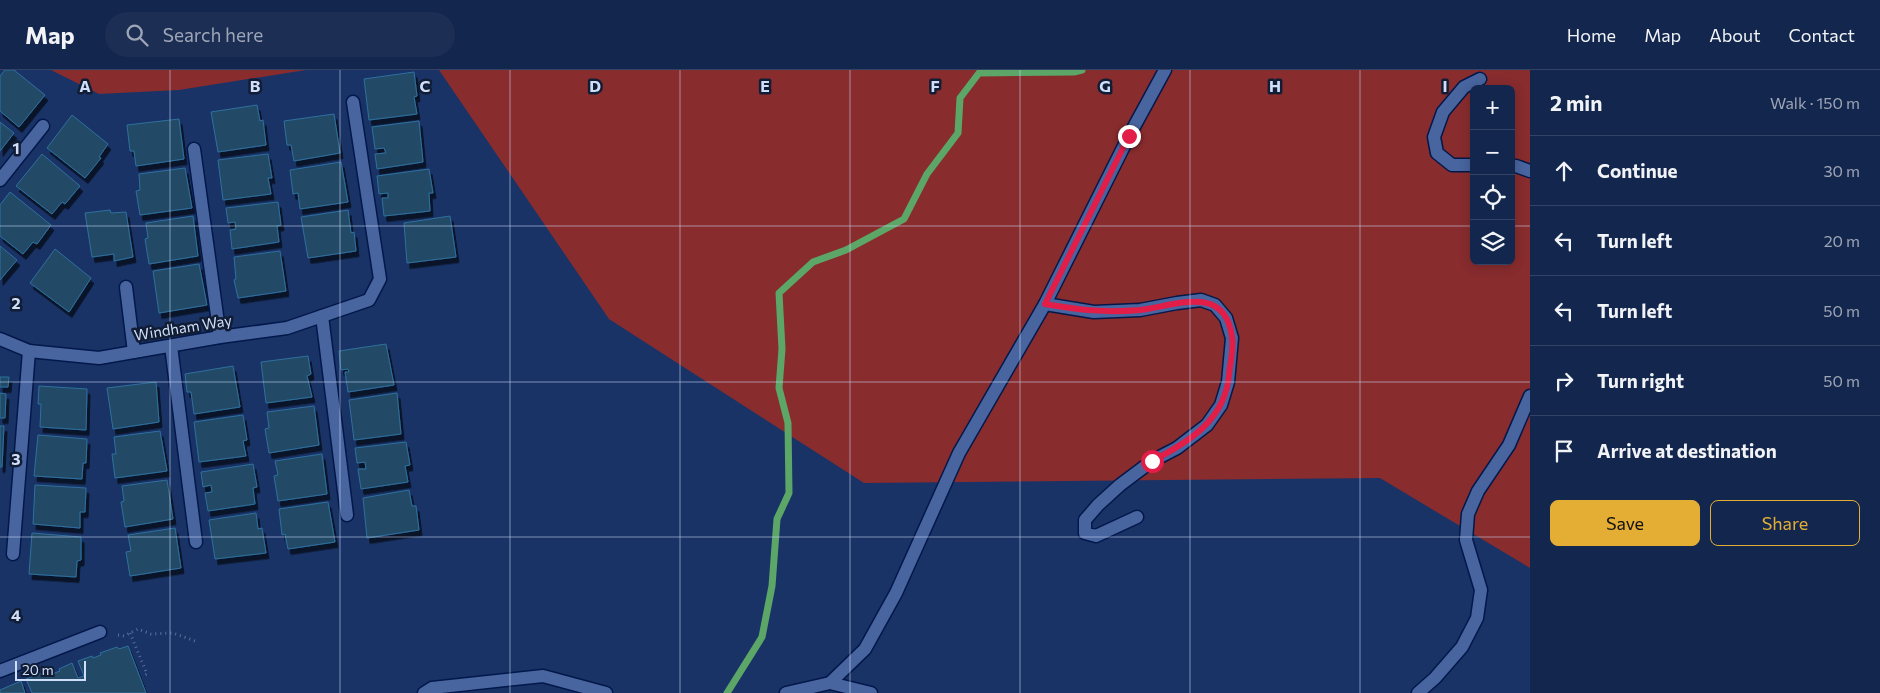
<!DOCTYPE html>
<meta charset="utf-8">
<style>
:root{--surface:#13264d;--page:#1c2e54;--text:#f1f3f6;--muted:#9da5b6;--line:#324365;--accent:#e4ae35}
body{margin:0;font-family:Commissioner,sans-serif;background:var(--page);color:var(--text)}
.controls{position:absolute;right:15px;top:15px;display:grid;overflow:hidden;border-radius:8px;box-shadow:0 2px 12px #0003}
.controls button{width:45px;height:45px;display:grid;place-items:center;padding:0;border:0;border-bottom:1px solid var(--line);background:var(--surface);color:var(--text);font:25px sans-serif}
.scale{position:absolute;left:15px;bottom:12px;width:71px;box-sizing:border-box;padding-left:5px;border:2px solid #d0def9;border-top:0;font-size:14px;line-height:18px;white-space:nowrap;color:#d0def9;-webkit-text-stroke:4px #111d34;paint-order:stroke}
.stop{position:absolute;width:15px;height:15px;margin:-11px;border:4px solid #e11d48;border-radius:50%;background:#fff}
.stop.end{background:#e11d48;border-color:#fff;box-shadow:0 1px 5px #0008}
.list{margin:0;padding:0;list-style:none}
h2{display:flex;justify-content:space-between;align-items:center;height:65px;margin:0;padding:0 20px;font-size:21px}
h2 small{font-size:16px;font-weight:400;color:var(--muted)}
.list li{display:grid;grid-template-columns:32px 1fr auto;gap:15px;align-items:center;box-sizing:border-box;height:70px;padding:0 20px;border-top:1px solid var(--line)}
.list b{display:block;font-size:19px;white-space:nowrap}
.list em{font-size:16px;font-style:normal;color:var(--muted)}
.actions{display:flex;gap:10px;padding:15px 20px}
.actions a{flex:1;padding:11px 0;border:1px solid var(--accent);border-radius:8px;text-align:center;font-size:18px;color:var(--accent)}
.actions .main{background:var(--accent);color:#111}
.icon{flex:none;width:28px;height:28px;fill:none;stroke:currentColor;stroke-width:2;stroke-linecap:round;stroke-linejoin:round}
.map{position:relative;flex:none;width:1530px;height:623px;overflow:hidden}
header{display:flex;align-items:center;gap:30px;box-sizing:border-box;height:70px;padding:0 25px;background:var(--surface);border-bottom:1px solid var(--line)}
header strong{font-size:24px}
nav{display:flex;gap:28px;margin-inline-start:auto;font-size:18px}
.search{width:350px;height:45px;background:var(--page);display:flex;align-items:center;gap:12px;box-sizing:border-box;padding:0 18px;border-radius:28px;color:var(--muted);font-size:19px}
main{display:flex}
aside{flex:1;background:var(--surface)}
.map>svg:first-child{display:block}
.green{fill:#882c2e;fill-rule:evenodd}
.lines{fill:none;stroke-linecap:round;stroke-linejoin:round}
.stream{stroke:#5ca668;stroke-width:7}
.building{fill:#234a66;stroke:#2f709e;filter:url(#shadow)}
.minor-casing{stroke:#03184a;stroke-width:15}
.path{stroke:#5a709b;stroke-width:3;stroke-dasharray:1 4;stroke-linecap:butt}
.minor{stroke:#48659f;stroke-width:12}
.route{stroke:#e11d48;stroke-width:6}
.grid{fill:none;stroke:#d0def9;stroke-width:1;stroke-opacity:0.55}
.labels{text-anchor:middle;stroke-width:5;stroke-linejoin:round;paint-order:stroke}
.street-label{font-size:15px;fill:#d0def9;stroke:#111d34}
.grid-label{font-size:16px;text-anchor:middle;font-weight:bold;fill:#d0def9;stroke:#111d34;stroke-width:5;stroke-linejoin:round;paint-order:stroke}
</style>
<header>
<strong>Map</strong>
<div class="search"><svg class="icon" aria-label="search" viewBox="0 0 24 24"><circle cx="10" cy="10" r="6"/><path d="M15 15l6 6"/></svg>Search here</div>
<nav><a>Home</a><a>Map</a><a>About</a><a>Contact</a></nav>
</header>
<main>
<div class="map">
<svg width="1530" height="623" viewBox="0 0 1530 623">
<defs>
<filter id="shadow"><feDropShadow dx="3" dy="5.5" stdDeviation="0" flood-color="#0009"/></filter>
</defs>
<rect width="100%" height="100%" fill="#193367"/>
<g class="green">
<polygon points="51,0 306,0 179,20 99,24"/>
<path d="M439 0H1530V498L1380 408 864 413 609 249ZM1474 19H1511V191H1474Z"/>
</g>
<g class="lines">
<polyline class="stream" points="727,623 762,567 772,516 777,449 789,423 788,353 779,318 782,279 779,223 813,192 846,180 904,149 927,104 958,63 960,28 979,3 1074,2 1082,0"/>
</g>
<g class="building">
<polygon points="5,0 14,0 45,25 19,57 0,41 0,6"/>
<polygon points="414,2 417,26 414,27 417,44 369,50 364,9"/>
<polygon points="257,35 260,51 263,50 266,75 218,82 211,42"/>
<polygon points="334,44 340,83 294,91 291,75 287,75 284,51"/>
<polygon points="72,45 108,74 99,87 101,88 85,108 47,78"/>
<polygon points="179,49 184,89 136,96 134,81 130,81 127,55"/>
<polygon points="419,51 423,92 377,99 375,84 386,83 384,78 375,79 372,57"/>
<polygon points="0,52 14,63 0,81"/>
<polygon points="42,84 80,116 65,134 62,132 52,144 16,116"/>
<polygon points="268,84 272,108 268,108 271,124 223,130 218,90"/>
<polygon points="341,92 348,132 300,139 298,123 293,124 290,100"/>
<polygon points="185,98 192,138 140,145 136,121 140,120 139,104"/>
<polygon points="429,99 433,123 429,123 430,141 384,146 382,128 388,128 388,123 379,124 377,106"/>
<polygon points="10,122 51,155 37,174 33,172 23,184 0,166 0,135"/>
<polygon points="278,132 281,155 277,156 279,172 232,179 230,160 236,159 235,152 228,153 226,138"/>
<polygon points="110,140 111,143 126,142 133,187 114,191 114,184 92,187 85,143"/>
<polygon points="348,140 351,163 354,162 356,181 308,188 301,147"/>
<polygon points="193,146 198,186 149,194 145,169 148,168 146,153"/>
<polygon points="450,146 456,187 407,193 404,153"/>
<polygon points="0,176 17,190 0,210"/>
<polygon points="55,179 91,208 69,242 30,213"/>
<polygon points="280,181 286,221 238,228 234,210 236,209 234,187"/>
<polygon points="199,194 207,235 159,243 153,201"/>
<polygon points="386,274 394,315 348,322 345,302 349,302 348,299 341,300 339,281"/>
<polygon points="308,286 311,304 307,306 312,327 266,333 261,292"/>
<polygon points="233,296 240,337 194,344 191,322 187,322 185,304"/>
<polygon points="0,307 9,307 8,317 0,317"/>
<polygon points="156,312 159,352 113,359 107,318"/>
<polygon points="39,316 87,319 86,360 40,357 41,334 38,334"/>
<polygon points="0,323 6,324 5,348 0,348"/>
<polygon points="397,323 401,364 354,370 349,330"/>
<polygon points="314,336 319,375 269,383 265,359 269,358 267,342"/>
<polygon points="243,345 247,370 243,371 246,386 199,392 194,352"/>
<polygon points="0,356 4,356 2,397 0,397"/>
<polygon points="160,361 167,401 115,408 112,384 116,384 114,367"/>
<polygon points="38,365 87,369 86,393 83,393 82,409 34,406"/>
<polygon points="406,372 410,395 405,396 408,412 361,419 358,399 366,399 365,392 357,393 355,378"/>
<polygon points="322,384 327,424 278,431 274,406 278,405 275,391"/>
<polygon points="253,394 257,417 253,418 255,434 208,441 205,423 212,422 211,415 203,417 201,402"/>
<polygon points="167,410 173,449 125,457 121,432 124,431 122,416"/>
<polygon points="35,415 86,418 85,442 80,442 80,458 33,454"/>
<polygon points="409,420 412,436 416,436 419,460 367,468 363,428"/>
<polygon points="328,432 335,472 288,479 285,464 282,465 279,439"/>
<polygon points="256,443 258,459 262,458 266,483 215,489 209,450"/>
<polygon points="175,458 181,498 130,506 126,482 131,481 128,465"/>
<polygon points="32,463 81,467 81,490 77,491 76,507 29,504"/>
<polygon points="128,576 146,623 32,623 26,609 50,600 52,604 60,601 59,599 72,593 78,608 84,606 78,591 92,586 93,588 101,585 100,583 117,577 119,579"/>
<polygon points="21,611 25,623 0,623 0,620"/>
</g>
<g class="lines">
<defs>
<g id="minor">
<polyline points="194,79 220,267"/>
<polyline points="1474,95 1452,95 1437,83 1434,67 1443,42 1464,17 1480,9"/>
<polyline points="1511,96 1516,96 1530,101"/>
<polyline points="0,110 43,56"/>
<polyline points="126,217 134,282"/>
<polyline points="1045,234 1094,242 1140,240 1177,233 1201,230 1215,235 1226,248 1232,268 1228,312 1221,335 1207,355 1177,378 1152,391 1120,415 1098,435 1085,450 1085,463 1096,466 1137,447"/>
<polyline points="322,246 347,445"/>
<polyline points="0,269 29,281 99,288 220,267 287,258 369,230 380,209 353,32"/>
<polyline points="171,276 196,472"/>
<polyline points="13,484 29,281"/>
<polyline points="0,601 100,562"/>
<polyline points="830,613 871,623"/>
<polyline points="424,623 432,618 543,606 606,623"/>
<polyline points="786,623 830,613 865,579 896,523 959,383 1045,234 1129,66 1165,0"/>
<polyline points="1418,623 1435,608 1462,577 1477,548 1481,520 1466,470 1468,444 1478,421 1509,375 1530,326"/>
</g>
</defs>
<use href="#minor" class="minor-casing"/>
<g class="path">
<polyline points="130,563 147,604 143,606"/>
<polyline points="118,565 124,566 138,559 151,564 173,563 195,571"/>
</g>
<use href="#minor" class="minor"/>
</g>
<g class="lines">
<path class="route" d="M1129 66 1045 234C1079 240 1106 243 1140 240 1175 236 1225 213 1232 267 1234 279 1230 293 1229 305 1225 350 1189 372 1152 391"/>
</g>
<path class="grid" d="M170 0V623M340 0V623M510 0V623M680 0V623M850 0V623M1020 0V623M1190 0V623M1360 0V623M0 156H1474M1511 156H1530M0 312H1530M0 467H1530"/>
<g class="labels">
<g class="street-label">
<text transform="translate(183 258) rotate(-9)" y="5">Windham Way</text>
</g>
</g>
<g class="grid-label">
<text x="85" y="22">A</text>
<text x="255" y="22">B</text>
<text x="425" y="22">C</text>
<text x="595" y="22">D</text>
<text x="765" y="22">E</text>
<text x="935" y="22">F</text>
<text x="1105" y="22">G</text>
<text x="1275" y="22">H</text>
<text x="1445" y="22">I</text>
<text x="16" y="84">1</text>
<text x="16" y="239">2</text>
<text x="16" y="395">3</text>
<text x="16" y="551">4</text>
</g>
</svg>
<div class="controls">
<button>+</button>
<button>−</button>
<button><svg class="icon" aria-label="locate" viewBox="0 0 24 24"><circle cx="12" cy="12" r="6"/><path d="M12 2v4M12 18v4M2 12h4M18 12h4"/></svg></button>
<button><svg class="icon" aria-label="layers" viewBox="0 0 24 24"><path d="M12 4l9 5-9 5-9-5zM3 14l9 5 9-5"/></svg></button>
</div>
<div class="scale">20 m</div>
<div class="stop" style="left:1152px;top:391px"></div>
<div class="stop end" style="left:1129px;top:66px"></div>
</div>
<aside>
<h2>2 min<small>Walk · 150 m</small></h2>
<ul class="list">
<li><svg class="icon" aria-label="ahead" viewBox="0 0 24 24"><path d="M12 20V5M6 11l6-6 6 6"/></svg><div><b>Continue</b></div><em>30 m</em></li>
<li><svg class="icon" aria-label="left" viewBox="0 0 24 24"><path d="M17 20v-9H6M10 6l-5 5 5 5"/></svg><div><b>Turn left</b></div><em>20 m</em></li>
<li><svg class="icon" aria-label="left" viewBox="0 0 24 24"><path d="M17 20v-9H6M10 6l-5 5 5 5"/></svg><div><b>Turn left</b></div><em>50 m</em></li>
<li><svg class="icon" aria-label="right" viewBox="0 0 24 24"><path d="M7 20v-9h11M14 6l5 5-5 5"/></svg><div><b>Turn right</b></div><em>50 m</em></li>
<li><svg class="icon" aria-label="arrive" viewBox="0 0 24 24"><path d="M6 21V4h12l-3 4 3 4H6"/></svg><div><b>Arrive at destination</b></div></li>
</ul>
<div class="actions"><a class="main">Save</a><a>Share</a></div>
</aside>
</main>
